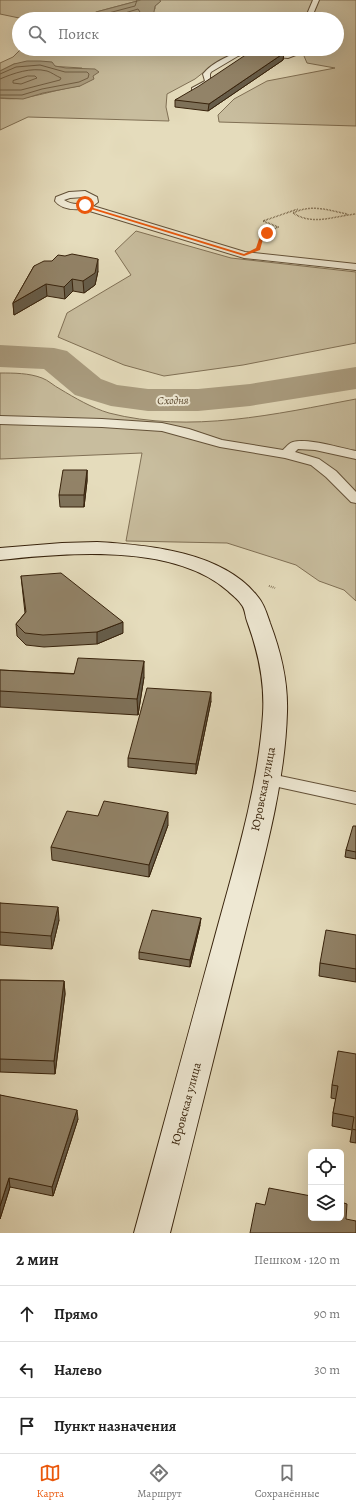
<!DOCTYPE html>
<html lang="ru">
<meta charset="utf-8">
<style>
:root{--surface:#fff;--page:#f2f2f2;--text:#222;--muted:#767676;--line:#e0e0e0;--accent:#ea580c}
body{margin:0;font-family:Alegreya,serif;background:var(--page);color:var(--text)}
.controls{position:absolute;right:12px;bottom:12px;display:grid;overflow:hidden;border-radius:6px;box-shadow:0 4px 16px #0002}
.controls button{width:36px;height:36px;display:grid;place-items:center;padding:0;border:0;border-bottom:1px solid var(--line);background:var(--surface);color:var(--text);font:20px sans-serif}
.stop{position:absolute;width:12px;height:12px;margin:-9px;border:3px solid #ea580c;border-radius:50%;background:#fff}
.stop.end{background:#ea580c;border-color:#fff;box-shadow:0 1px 4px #0008}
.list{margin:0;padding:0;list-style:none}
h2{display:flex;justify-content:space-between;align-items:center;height:52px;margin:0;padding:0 16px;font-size:17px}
h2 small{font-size:13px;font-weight:400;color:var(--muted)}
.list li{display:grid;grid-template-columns:26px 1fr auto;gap:12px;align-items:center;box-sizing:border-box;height:56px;padding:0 16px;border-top:1px solid var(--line)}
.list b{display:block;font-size:15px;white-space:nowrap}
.list em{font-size:13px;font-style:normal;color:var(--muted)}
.icon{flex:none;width:22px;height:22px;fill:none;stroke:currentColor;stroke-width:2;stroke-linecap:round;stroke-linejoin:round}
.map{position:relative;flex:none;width:356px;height:1233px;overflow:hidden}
.search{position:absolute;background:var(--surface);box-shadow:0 4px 16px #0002;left:12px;right:12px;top:12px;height:44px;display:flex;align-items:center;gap:10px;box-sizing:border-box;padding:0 14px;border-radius:22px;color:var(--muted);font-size:15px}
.sheet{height:220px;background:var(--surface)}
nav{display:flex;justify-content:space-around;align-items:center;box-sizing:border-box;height:56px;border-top:1px solid var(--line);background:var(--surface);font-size:11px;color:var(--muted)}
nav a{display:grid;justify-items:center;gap:2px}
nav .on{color:var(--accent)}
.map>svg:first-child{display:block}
.green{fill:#c8bd9e;stroke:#807055}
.water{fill:#aa9d80;stroke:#7c6c52}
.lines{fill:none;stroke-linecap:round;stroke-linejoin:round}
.shore{stroke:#716046;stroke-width:1}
.river{fill:#aa9d80;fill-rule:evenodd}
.lane-casing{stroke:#635138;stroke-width:2}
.secondary-casing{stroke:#38230c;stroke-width:2}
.path-far1{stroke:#38230c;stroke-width:1.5;stroke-dasharray:0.5 1;stroke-linecap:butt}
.path{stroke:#38230c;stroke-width:2;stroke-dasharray:0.5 1.5;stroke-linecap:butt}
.lane{fill:#eee8d3;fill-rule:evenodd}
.secondary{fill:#eee8d3;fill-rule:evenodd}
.wall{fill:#7e7159;stroke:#38230c}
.shaded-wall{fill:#665c49;stroke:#38230c}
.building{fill:#928368;stroke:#38230c}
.route{fill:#ea580c}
.labels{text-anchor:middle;stroke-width:4;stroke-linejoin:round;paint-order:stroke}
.far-water-label{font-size:11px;font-style:italic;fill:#5a482f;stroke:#eee8d3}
.street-label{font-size:12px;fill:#38230c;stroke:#eee8d3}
</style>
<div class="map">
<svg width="356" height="1233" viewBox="0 0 356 1233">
<rect width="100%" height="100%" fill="#e5dcbc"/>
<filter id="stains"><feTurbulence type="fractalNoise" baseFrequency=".005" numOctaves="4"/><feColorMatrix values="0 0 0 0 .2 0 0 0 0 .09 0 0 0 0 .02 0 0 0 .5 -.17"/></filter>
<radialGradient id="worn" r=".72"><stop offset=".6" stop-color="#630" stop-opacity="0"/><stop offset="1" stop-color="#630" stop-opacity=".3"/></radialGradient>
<g class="green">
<polygon points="0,0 141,0 96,12 89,17 102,19 24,19 0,14"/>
<polygon points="159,0 356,0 356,126 219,122 218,115 234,99 267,81 335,68 307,63 304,56 310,49 337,49 337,19 142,19 148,17 155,9 155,6 161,1"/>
<path d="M21 49H245L209 68 195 79 167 94 166 107 169 121 28 117 0 130V98C25 102 54 89 80 86L82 68 14 64 0 71V63L13 57Z"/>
<polygon points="136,231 231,258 356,272 356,343 243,365 164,376 124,365 58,337 67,313 131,275 115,251"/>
<path d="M0 373C14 373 29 373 42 378 48 380 54 386 60 389 75 398 92 408 109 413 190 434 276 414 356 399V601L344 590 319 581 296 565 227 543 126 541 142 453 0 459Z"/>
</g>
<g class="water">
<polygon points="141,0 159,0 161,1 155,6 154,12 148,17 142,19 89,18 96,12"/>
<polygon points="27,61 40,61 52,62 55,66 66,68 95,69 99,72 93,76 94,79 80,86 43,93 23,99 0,98 0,71 14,64"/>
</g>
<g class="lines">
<g class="shore">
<polyline points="93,19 97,16 135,6 137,0"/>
<polyline points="105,19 138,9 140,12 139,19"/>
<polyline points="0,74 16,67 40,65 65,72 87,72 89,74 88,78 79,82 42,89 22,95 0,95"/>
<polygon points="28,76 35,76 37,78 21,84 13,83 13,81"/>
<path d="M0 79C14 73 31 67 47 71 51 72 56 76 61 78L60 80 21 90H0"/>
</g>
<polygon class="river" points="0,345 54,348 67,351 101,379 117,385 148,389 198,389 250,384 356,367 356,389 250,406 198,411 148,411 111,406 75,395 44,369 0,367"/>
<defs>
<g id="lane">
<polygon points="313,0 319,0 311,19 305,19"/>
<path d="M247 49H256L238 56 211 72 210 74V78L214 81 212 82 198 92H192V88L205 81 203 74C212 62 232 54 247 49Z"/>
<polygon points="302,49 311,49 288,58 264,56 261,54 264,52 287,54"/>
<path d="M85 191 97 197 98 202 93 206 245 252 356 264V270L244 258 83 209C73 210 61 209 55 201L56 197 69 192ZM84 197 89 198V201C81 205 72 205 64 200L70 198Z"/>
<path d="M0 416 102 419 162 423 189 429 222 440 283 450C286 447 289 443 293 442 308 438 340 448 356 451V459L315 450 298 449 295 452 319 459 336 471 356 492V503L351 502 326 477 311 465 285 458 220 447 162 431 102 427 0 424Z"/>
<polygon points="266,773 356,792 356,804 260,783 257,779 260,775"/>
</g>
<path id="secondary" d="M97 542C149 545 224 552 258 597 264 604 267 614 270 623 281 652 288 681 287 712 285 787 262 865 244 937 219 1036 195 1135 170 1233H134C161 1135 187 1037 214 940 234 866 258 790 263 714 265 681 258 651 247 621 245 615 245 608 241 604 238 599 232 595 228 591 173 543 67 553 0 560V548L62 543Z"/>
</defs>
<use href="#lane" class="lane-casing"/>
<use href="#secondary" class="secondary-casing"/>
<g class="path-far1">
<path d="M347 214C328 210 311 204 293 213 313 226 334 216 356 214"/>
<polyline points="263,237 267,233 278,227 263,221 298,209"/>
</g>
<g class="path">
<polyline points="261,240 264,236"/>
<polyline points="269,586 275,588"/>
</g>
<use href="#lane" class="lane"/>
<use href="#secondary" class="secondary"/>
</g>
<g class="wall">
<polygon points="284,53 283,60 208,111 175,107 175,100"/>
<polygon points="34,266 98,271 95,285 84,293 73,291 65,299 47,296 14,315 13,303"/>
<polygon points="87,470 87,481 84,507 60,507 59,495"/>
<polygon points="21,576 123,633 97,644 44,647 26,645 17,636 16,624 25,613"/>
<polygon points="0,670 144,677 138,715 0,707"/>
<polygon points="211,701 196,774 128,767 128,758"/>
<polygon points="98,816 168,825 149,877 52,860 51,847"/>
<polygon points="356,826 356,859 345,857 346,850"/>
<polygon points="0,903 59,920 52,949 0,945"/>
<polygon points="200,925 190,967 139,959 139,952"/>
<polygon points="356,935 356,982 319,976 320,963"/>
<polygon points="0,980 64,981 65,994 55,1074 0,1072"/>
<polygon points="356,1054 356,1143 350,1142 352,1130 332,1126 333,1113 336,1099 331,1098 332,1085"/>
<polygon points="0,1095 78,1119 53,1196 10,1187 0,1219"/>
</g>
<g class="shaded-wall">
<polygon points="284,53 283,60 208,111 209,104"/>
<polygon points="98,259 98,271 95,285 84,293 83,281"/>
<polygon points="72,279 73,291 65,299 64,287"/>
<polygon points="46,284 47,296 14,315 13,303"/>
<polygon points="87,470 87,481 84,507 84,495"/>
<polygon points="123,622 123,633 97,644 97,632"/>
<polygon points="144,661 144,677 138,715 137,699"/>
<polygon points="211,692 211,701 196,774 196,764"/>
<polygon points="168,812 168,825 149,877 149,865"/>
<polygon points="58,907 59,920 52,949 51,936"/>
<polygon points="201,918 200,925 190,967 190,960"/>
<polygon points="64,981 65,994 55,1074 54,1061"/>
<polygon points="77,1110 78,1119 53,1196 52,1187"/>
<polygon points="9,1178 10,1187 0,1219 0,1206"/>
</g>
<g class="building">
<polygon points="253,50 284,53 209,104 175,100 199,86"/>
<polygon points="72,254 98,259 95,273 83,281 72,279 64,287 46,284 13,303 34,266 44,261 52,261 58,255 65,256"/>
<polygon points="63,470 87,470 84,495 59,495"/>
<polygon points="61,573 123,622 97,632 43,635 25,633 16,624 26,612 21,576"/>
<polygon points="78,658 144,661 137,699 0,691 0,670 74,674"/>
<polygon points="147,688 211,692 196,764 128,758"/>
<polygon points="104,801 168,812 149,865 51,847 67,811 98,816"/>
<polygon points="353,826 356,826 356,852 346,850"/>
<polygon points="0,903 58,907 51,936 0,932"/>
<polygon points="152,910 201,918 190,960 139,952"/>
<polygon points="326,930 356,935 356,969 320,963"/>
<polygon points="0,980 64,981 54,1061 0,1059"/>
<polygon points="338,1051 356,1054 356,1130 352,1129 354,1117 333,1113 338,1086 332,1085"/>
<polygon points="0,1095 77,1110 52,1187 9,1178 0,1206"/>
<polygon points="269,1188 311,1196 311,1218 341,1218 341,1202 347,1204 346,1219 356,1221 356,1233 250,1233 256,1203 265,1205"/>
</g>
<polygon class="route" points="85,204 87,206 244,254 256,248 259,239 266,232 269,233 263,239 260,250 244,256 81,206"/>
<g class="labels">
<g class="far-water-label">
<text transform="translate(173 400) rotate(-1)" y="4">Сходня</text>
</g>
<g class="street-label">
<text transform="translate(263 789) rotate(-79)" y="4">Юровская улица</text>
<text transform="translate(186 1104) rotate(-75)" y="4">Юровская улица</text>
</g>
</g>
<rect width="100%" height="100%" filter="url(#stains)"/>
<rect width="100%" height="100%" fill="url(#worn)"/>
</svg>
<div class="controls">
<button><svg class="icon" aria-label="locate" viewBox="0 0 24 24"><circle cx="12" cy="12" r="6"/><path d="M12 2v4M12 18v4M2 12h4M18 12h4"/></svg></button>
<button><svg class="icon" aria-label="layers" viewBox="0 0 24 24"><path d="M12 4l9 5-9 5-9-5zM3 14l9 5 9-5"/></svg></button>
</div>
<div class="stop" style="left:85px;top:205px"></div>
<div class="stop end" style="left:267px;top:233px"></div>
<div class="search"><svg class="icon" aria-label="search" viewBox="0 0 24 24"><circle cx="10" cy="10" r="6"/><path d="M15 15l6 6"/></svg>Поиск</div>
</div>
<section class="sheet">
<h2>2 мин<small>Пешком · 120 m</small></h2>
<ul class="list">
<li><svg class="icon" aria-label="ahead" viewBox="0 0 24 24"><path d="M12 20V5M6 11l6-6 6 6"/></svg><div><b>Прямо</b></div><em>90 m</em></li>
<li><svg class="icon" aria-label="left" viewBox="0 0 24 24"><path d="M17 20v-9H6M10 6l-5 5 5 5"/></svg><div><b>Налево</b></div><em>30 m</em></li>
<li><svg class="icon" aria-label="arrive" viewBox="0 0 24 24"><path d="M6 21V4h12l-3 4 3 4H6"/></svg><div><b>Пункт назначения</b></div></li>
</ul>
</section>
<nav>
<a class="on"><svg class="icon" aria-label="map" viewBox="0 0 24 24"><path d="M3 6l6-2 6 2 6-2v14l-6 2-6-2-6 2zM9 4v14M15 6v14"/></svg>Карта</a>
<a><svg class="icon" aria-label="directions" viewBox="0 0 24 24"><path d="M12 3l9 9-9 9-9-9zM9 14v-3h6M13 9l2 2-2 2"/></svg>Маршрут</a>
<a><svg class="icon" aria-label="saved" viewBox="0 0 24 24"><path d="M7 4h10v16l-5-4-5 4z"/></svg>Сохранённые</a>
</nav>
